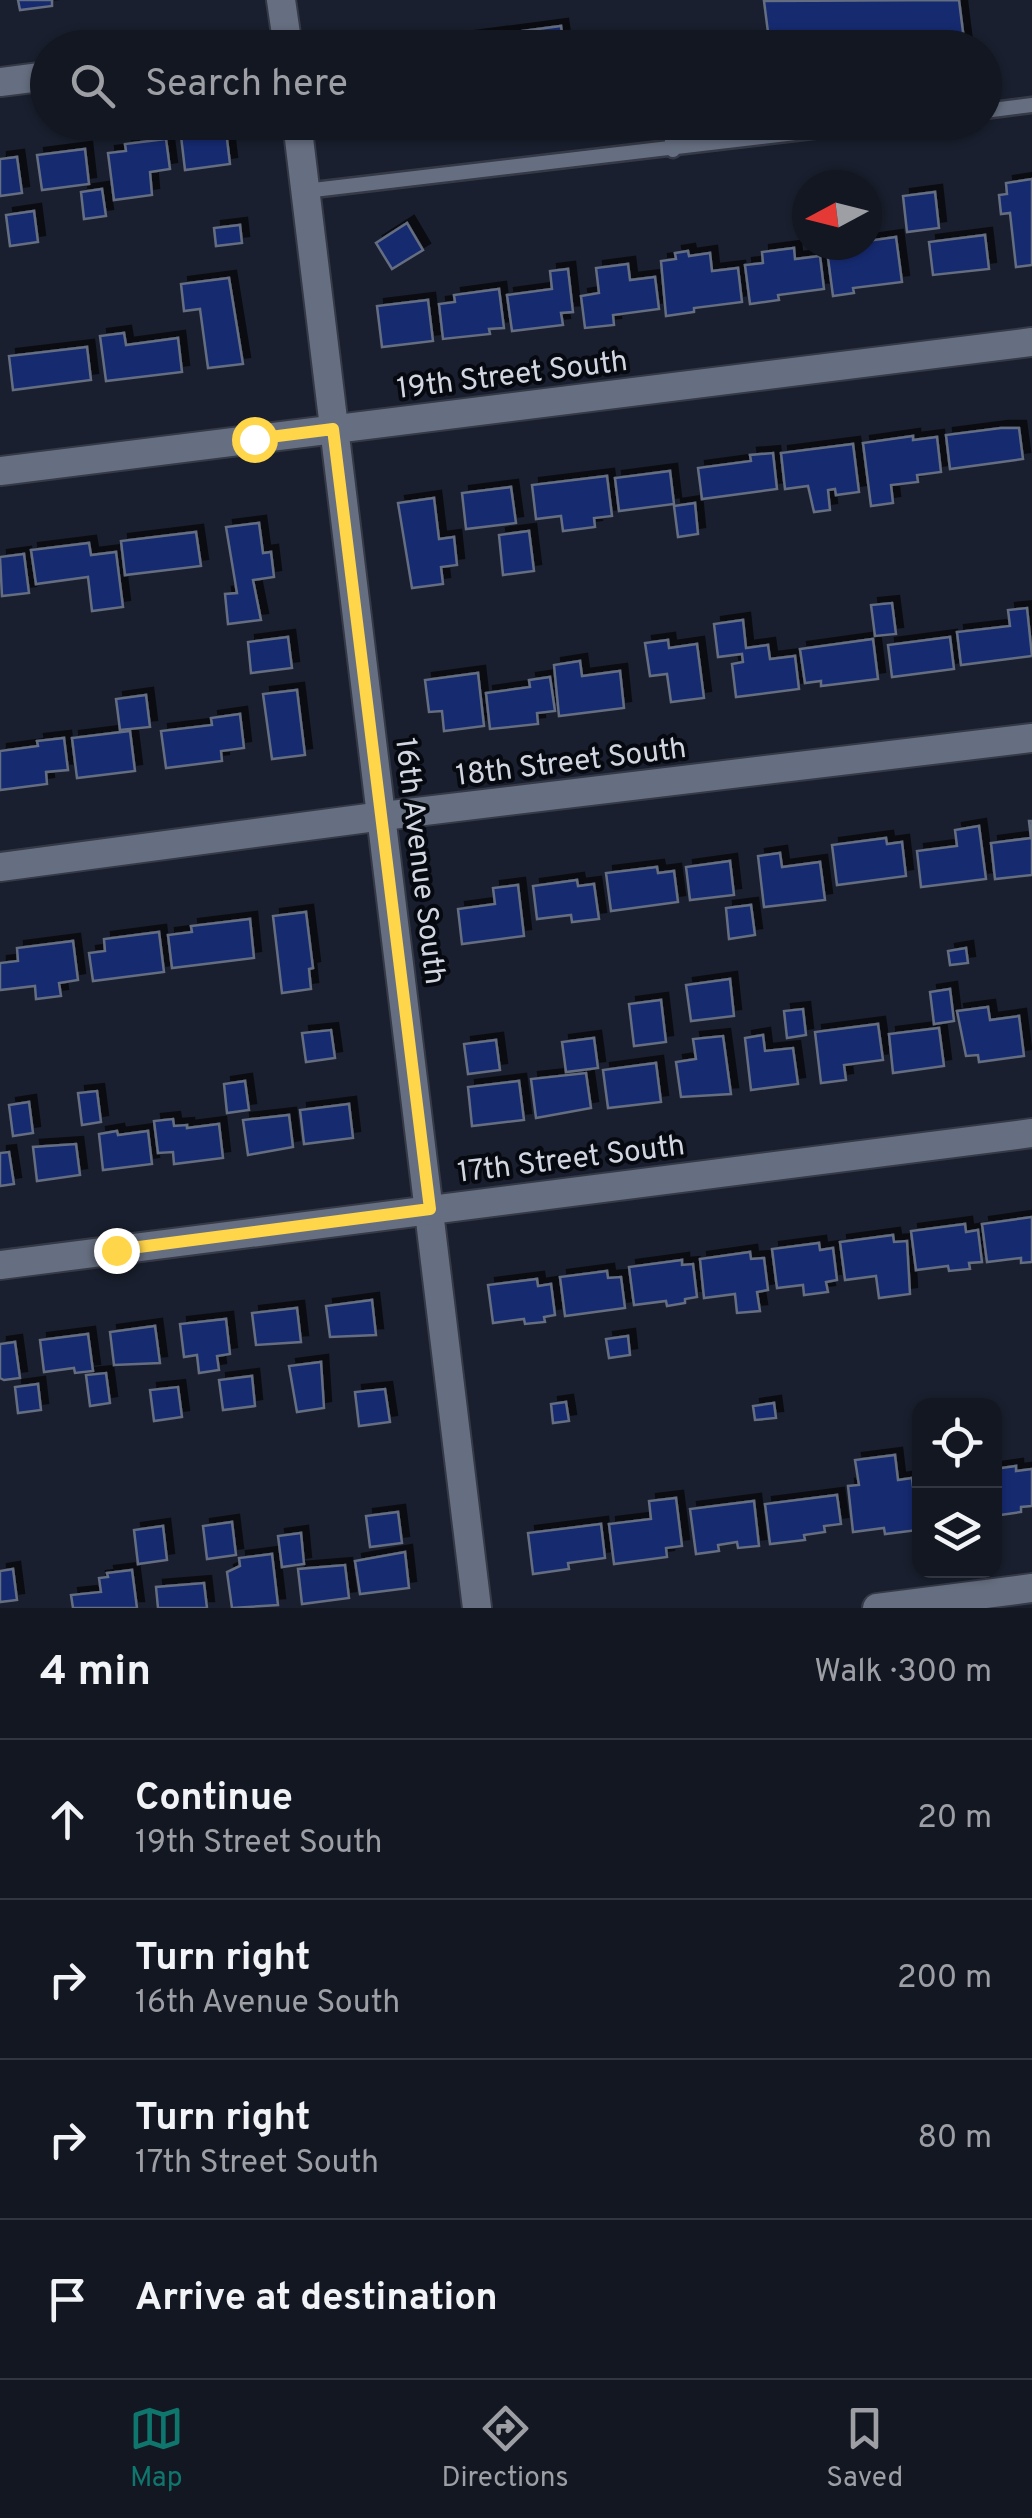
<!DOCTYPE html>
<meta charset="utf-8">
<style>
:root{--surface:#131722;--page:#1c202a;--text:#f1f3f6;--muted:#9d9fa5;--line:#323640;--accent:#0f766e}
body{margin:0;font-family:Overpass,sans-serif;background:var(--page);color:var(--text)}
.controls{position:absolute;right:30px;bottom:30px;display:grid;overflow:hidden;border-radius:20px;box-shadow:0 2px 8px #0004}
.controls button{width:90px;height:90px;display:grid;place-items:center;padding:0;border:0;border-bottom:2px solid var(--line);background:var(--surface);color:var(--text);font:50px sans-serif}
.compass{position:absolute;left:792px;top:170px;width:90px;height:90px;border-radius:50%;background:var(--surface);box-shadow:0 2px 8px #0004;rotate:263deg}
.stop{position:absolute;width:30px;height:30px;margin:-22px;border:8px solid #ffd54a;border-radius:50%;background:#fff}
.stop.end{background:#ffd54a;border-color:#fff;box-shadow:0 2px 10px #0008}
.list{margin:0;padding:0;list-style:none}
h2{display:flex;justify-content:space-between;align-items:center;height:130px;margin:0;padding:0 40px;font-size:42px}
h2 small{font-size:32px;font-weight:400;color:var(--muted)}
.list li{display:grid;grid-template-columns:65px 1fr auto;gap:30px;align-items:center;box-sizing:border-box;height:160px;padding:0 40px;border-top:2px solid var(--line)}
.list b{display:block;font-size:38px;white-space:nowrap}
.list p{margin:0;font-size:32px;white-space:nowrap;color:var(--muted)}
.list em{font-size:32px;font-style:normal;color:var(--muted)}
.icon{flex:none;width:55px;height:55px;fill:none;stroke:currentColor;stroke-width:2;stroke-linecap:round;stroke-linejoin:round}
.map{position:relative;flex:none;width:1032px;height:1608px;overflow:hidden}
.search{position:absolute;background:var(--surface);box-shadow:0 2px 8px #0004;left:30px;right:30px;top:30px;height:110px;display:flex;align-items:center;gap:25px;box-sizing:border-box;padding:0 35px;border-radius:55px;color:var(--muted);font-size:38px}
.sheet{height:770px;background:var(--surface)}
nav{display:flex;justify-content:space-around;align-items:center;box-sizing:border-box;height:140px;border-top:2px solid var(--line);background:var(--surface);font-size:28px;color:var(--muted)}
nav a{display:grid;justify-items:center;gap:5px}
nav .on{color:var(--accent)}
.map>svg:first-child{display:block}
.building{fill:#132a70;stroke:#656d80;stroke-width:2.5;filter:url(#shadow)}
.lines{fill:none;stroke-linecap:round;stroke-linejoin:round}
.lane-casing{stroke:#363a47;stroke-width:19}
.street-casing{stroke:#363a47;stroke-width:32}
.lane{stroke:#666f81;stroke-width:14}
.street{stroke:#666f81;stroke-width:28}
.route{stroke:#ffd54a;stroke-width:12}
.labels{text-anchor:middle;stroke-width:8;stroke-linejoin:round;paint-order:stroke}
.street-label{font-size:30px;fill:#d1d6e1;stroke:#070910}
</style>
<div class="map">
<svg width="1032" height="1608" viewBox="0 0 1032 1608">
<defs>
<filter id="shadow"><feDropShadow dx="7" dy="-7" stdDeviation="0" flood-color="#0009"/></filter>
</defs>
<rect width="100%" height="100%" fill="#191f2e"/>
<g class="building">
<polygon points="18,0 52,0 52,6 20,10"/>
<polygon points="959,0 965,48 770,48 764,1"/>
<polygon points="561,26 564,48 391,48"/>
<polygon points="226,131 230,164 185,170 181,136"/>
<polygon points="166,139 170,169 150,172 152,195 114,200 108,153 126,151 125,144"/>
<polygon points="85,149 89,184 42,190 37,155"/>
<polygon points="17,157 22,193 0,196 0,159"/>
<polygon points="1032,179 1032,265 1016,267 1010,213 1001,214 999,195 1007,194 1006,183"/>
<polygon points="102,189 106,216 84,219 81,192"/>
<polygon points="935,192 939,228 907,232 903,196"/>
<polygon points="34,211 38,242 10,246 6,215"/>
<polygon points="407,223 423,250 392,269 376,243"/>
<polygon points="240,225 242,243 216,246 214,228"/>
<polygon points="985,235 989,269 933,275 929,242"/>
<polygon points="896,237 902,282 853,288 854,293 833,296 828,258 848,255 847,245 867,245 867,241"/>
<polygon points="794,248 795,259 820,256 824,289 778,295 779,300 750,304 745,265 763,263 762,252"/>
<polygon points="688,251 689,256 710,253 712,271 738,268 742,302 694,308 694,312 666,316 661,261 676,259 675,253"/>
<polygon points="628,264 630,280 655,277 659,309 613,315 614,325 585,328 581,296 599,293 596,268"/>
<polygon points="568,269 573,312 561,313 563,325 512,331 507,295 552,289 550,271"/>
<polygon points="229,278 243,364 208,368 200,309 184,311 181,284"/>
<polygon points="499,289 504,328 489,329 490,334 443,339 439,304 455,302 454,295"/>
<polygon points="428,300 433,341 382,347 377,306"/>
<polygon points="124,333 126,345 178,338 182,372 106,381 100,336"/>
<polygon points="87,347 91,380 13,390 9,356"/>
<polygon points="1001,428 1019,428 1023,459 950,469 946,435"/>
<polygon points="913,436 913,440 937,437 941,472 917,475 918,482 891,485 893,503 871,506 863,443"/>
<polygon points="853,444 859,492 836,495 835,489 828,490 830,510 814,512 808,486 785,489 781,453"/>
<polygon points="773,453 777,489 702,499 698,468 751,461 750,455"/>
<polygon points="670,471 674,504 619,511 615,478"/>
<polygon points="607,476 612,516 594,518 595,527 563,531 561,516 536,519 532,485"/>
<polygon points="511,487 516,523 466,529 462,493"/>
<polygon points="434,498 439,539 454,537 457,565 441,567 443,584 412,588 398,503"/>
<polygon points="695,503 698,534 678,537 674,506"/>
<polygon points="259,523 263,553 271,552 274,577 253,580 261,620 228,624 225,594 237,593 226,527"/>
<polygon points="529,531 534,571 503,575 499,535"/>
<polygon points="196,532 201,566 125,575 121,541"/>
<polygon points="89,543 91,555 116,552 123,607 92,611 88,577 36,584 31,550"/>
<polygon points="24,554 29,593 2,596 0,557"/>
<polygon points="892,603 896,634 875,636 871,605"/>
<polygon points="1027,608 1032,656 961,665 957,632 1010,626 1008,610"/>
<polygon points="743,620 746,648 768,645 770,659 795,656 799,689 736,697 732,664 743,662 742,654 718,657 714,624"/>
<polygon points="288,637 292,668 251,673 248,642"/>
<polygon points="950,637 954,669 892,677 888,645"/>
<polygon points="873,639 878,679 821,686 821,681 805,683 800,649"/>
<polygon points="668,640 669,648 697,644 704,698 671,702 667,674 650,676 645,643"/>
<polygon points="580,661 582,676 620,671 624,708 559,716 554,665"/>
<polygon points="478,673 484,726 444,731 442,711 429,712 425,680"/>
<polygon points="550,677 555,711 537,713 538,724 490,729 486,693 530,687 529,680"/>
<polygon points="297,690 305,755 272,759 263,694"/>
<polygon points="146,695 150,727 120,730 116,699"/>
<polygon points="240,714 244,748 221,751 222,761 166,768 161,731 212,725 211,718"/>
<polygon points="130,731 135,771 77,778 72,738"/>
<polygon points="64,738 68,770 46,772 47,784 0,790 0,751 38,746 37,741"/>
<polygon points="1029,821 1032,821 1032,875 995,879 991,843 1031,838"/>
<polygon points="979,826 986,879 921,887 917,851 957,846 955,830"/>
<polygon points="886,838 887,844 902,842 906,876 837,885 832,845"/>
<polygon points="780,853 782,867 820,862 825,900 764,907 758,856"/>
<polygon points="730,861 734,895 690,900 686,867"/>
<polygon points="657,867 658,873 674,871 678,902 611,911 606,873"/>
<polygon points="577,880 578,886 594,884 599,919 572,922 571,915 537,919 533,886"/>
<polygon points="518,885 524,936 462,944 458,909 495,904 493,888"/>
<polygon points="751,905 755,935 729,939 726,908"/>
<polygon points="306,912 313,968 309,969 311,989 282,993 273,916"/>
<polygon points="250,919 254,958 172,968 168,935 192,932 191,926"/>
<polygon points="159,932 164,972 93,981 89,953 105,951 104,939"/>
<polygon points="73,941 78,980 59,983 61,996 36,999 35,986 0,990 0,963 18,961 17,948"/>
<polygon points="966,948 968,963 950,965 948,951"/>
<polygon points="730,979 734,1016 691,1021 686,985"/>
<polygon points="950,989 954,1021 934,1024 930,992"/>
<polygon points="661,1000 666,1042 634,1046 629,1004"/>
<polygon points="988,1007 990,1020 1019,1016 1024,1056 979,1062 978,1055 966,1056 957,1011"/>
<polygon points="803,1009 806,1035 787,1038 784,1011"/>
<polygon points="878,1024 883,1060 844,1065 846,1080 821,1083 815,1032"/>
<polygon points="939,1028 944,1066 893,1073 889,1034"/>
<polygon points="331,1030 335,1058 306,1062 302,1033"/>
<polygon points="763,1035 765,1051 793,1048 798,1084 751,1090 745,1038"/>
<polygon points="723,1036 731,1094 681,1097 676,1062 696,1059 693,1039"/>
<polygon points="594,1038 598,1068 566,1072 562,1042"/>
<polygon points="496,1040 500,1070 468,1074 464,1044"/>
<polygon points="656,1063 661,1102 608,1108 603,1070"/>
<polygon points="586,1073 591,1108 536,1118 531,1079"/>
<polygon points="245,1081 249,1110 227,1113 224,1084"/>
<polygon points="519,1081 524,1120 472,1126 468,1087"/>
<polygon points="97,1091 101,1122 82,1125 78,1093"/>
<polygon points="29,1102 33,1133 13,1136 9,1105"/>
<polygon points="349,1104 353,1138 304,1144 300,1110"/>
<polygon points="289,1115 293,1147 248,1155 243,1120"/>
<polygon points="173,1119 174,1126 187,1125 187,1128 219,1124 223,1158 174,1164 173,1152 158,1153 154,1121"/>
<polygon points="117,1131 118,1135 148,1131 152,1164 103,1170 99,1134"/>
<polygon points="76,1144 80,1175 37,1181 33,1147"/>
<polygon points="9,1152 14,1184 0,1186 0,1153"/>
<polygon points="1032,1217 1032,1262 1021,1263 1021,1258 987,1262 982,1224"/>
<polygon points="965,1224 966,1232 978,1230 982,1262 969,1263 970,1269 949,1271 948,1266 916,1270 911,1231"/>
<polygon points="893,1235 894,1242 907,1241 910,1294 879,1298 876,1276 845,1280 840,1242"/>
<polygon points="819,1243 820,1250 833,1248 837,1280 826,1282 828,1292 804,1295 803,1285 777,1288 772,1249"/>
<polygon points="750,1252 751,1259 764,1258 768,1290 757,1292 760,1311 737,1313 735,1294 704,1298 700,1259"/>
<polygon points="682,1260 682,1265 693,1264 697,1297 685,1299 685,1303 667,1306 666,1301 634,1305 629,1267"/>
<polygon points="607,1271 608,1278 621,1277 625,1308 565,1316 560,1277"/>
<polygon points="537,1279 538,1286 551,1284 555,1315 544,1317 545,1322 525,1324 524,1319 493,1323 488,1285"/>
<polygon points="372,1300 376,1335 330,1337 326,1306"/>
<polygon points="297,1308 301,1342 256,1345 252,1313"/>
<polygon points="226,1319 230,1354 217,1356 219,1370 199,1373 197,1355 184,1357 180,1324"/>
<polygon points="155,1326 160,1363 114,1365 110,1332"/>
<polygon points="88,1334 93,1371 75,1373 74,1368 44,1372 40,1340"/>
<polygon points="628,1336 630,1355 609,1358 606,1339"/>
<polygon points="15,1342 20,1378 4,1380 0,1378 0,1344"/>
<polygon points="321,1362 324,1408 297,1412 289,1366"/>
<polygon points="106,1373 110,1403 90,1406 86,1375"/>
<polygon points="252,1376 255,1406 223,1410 219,1380"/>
<polygon points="38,1384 41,1410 18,1413 15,1387"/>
<polygon points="178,1387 182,1417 154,1421 150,1390"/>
<polygon points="385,1389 390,1422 359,1426 355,1392"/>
<polygon points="566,1402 569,1421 553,1423 551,1404"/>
<polygon points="774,1403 776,1418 755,1420 753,1406"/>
<polygon points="895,1455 898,1480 912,1478 918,1530 885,1534 884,1528 853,1532 848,1486 859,1485 855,1460"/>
<polygon points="1016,1466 1016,1471 1032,1469 1032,1506 1021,1507 1021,1512 1000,1515 994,1469"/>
<polygon points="837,1495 841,1524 824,1526 825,1532 804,1535 805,1540 770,1544 765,1504"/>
<polygon points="676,1498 682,1546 666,1548 667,1557 614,1564 609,1524 651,1519 649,1501"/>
<polygon points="754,1501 759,1546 738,1548 737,1542 718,1545 719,1551 696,1554 690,1509"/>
<polygon points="398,1512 402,1543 370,1547 366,1516"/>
<polygon points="232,1522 236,1555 207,1559 203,1526"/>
<polygon points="601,1524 605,1558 568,1563 569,1569 533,1574 528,1533"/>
<polygon points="163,1526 167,1560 138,1564 134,1530"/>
<polygon points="301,1533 304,1564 282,1567 278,1536"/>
<polygon points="405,1552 409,1588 360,1594 355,1561"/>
<polygon points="272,1554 278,1605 232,1608 227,1572 240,1566 239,1558"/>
<polygon points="345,1565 349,1598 302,1604 298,1569"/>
<polygon points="13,1569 17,1600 0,1602 0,1571"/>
<polygon points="132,1570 137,1608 73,1608 71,1595 101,1592 99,1578 108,1577 107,1573"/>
<polygon points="204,1583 207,1608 158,1608 156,1587"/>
</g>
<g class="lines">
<defs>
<g id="lane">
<polyline points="728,48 748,45"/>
<polyline points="984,111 1032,105"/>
<polyline points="670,122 673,150"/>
<polyline points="305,191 888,122"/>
</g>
<g id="street">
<polyline points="281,0 288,48"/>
<polyline points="0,82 48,76"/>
<polyline points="297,122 477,1608"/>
<polyline points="0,471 1032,342"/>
<polyline points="0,867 383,816 1032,738"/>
<polyline points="0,1265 1032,1133"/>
<polyline points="877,1608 1032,1588"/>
</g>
</defs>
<use href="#lane" class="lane-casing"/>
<use href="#street" class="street-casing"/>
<use href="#lane" class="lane"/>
<use href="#street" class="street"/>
</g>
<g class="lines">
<polyline class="route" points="116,1250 430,1209 333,429 254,439"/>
</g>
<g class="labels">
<g class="street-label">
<text transform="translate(512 374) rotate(-7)" y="10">19th Street South</text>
<text transform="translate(571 761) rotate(-7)" y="10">18th Street South</text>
<text transform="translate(421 861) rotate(83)" y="10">16th Avenue South</text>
<text transform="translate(571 1158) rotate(-7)" y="10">17th Street South</text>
</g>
</g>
</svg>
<div class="controls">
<button><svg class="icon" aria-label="locate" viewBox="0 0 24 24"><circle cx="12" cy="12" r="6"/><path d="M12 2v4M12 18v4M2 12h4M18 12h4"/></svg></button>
<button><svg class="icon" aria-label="layers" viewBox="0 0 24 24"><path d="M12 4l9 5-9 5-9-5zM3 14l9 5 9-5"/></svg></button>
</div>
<svg class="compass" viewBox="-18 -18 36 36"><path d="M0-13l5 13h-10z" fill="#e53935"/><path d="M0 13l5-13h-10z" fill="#9d9fa5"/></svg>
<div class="stop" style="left:254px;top:439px"></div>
<div class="stop end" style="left:116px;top:1250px"></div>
<div class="search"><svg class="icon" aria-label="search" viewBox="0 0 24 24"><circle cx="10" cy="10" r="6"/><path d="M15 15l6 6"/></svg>Search here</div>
</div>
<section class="sheet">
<h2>4 min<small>Walk · 300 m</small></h2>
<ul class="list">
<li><svg class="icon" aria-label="ahead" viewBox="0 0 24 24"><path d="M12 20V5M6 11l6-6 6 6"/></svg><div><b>Continue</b><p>19th Street South</p></div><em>20 m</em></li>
<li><svg class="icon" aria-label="right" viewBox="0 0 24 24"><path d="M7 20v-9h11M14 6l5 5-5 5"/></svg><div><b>Turn right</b><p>16th Avenue South</p></div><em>200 m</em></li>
<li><svg class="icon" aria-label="right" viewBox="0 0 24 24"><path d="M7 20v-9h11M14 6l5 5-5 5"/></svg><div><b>Turn right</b><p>17th Street South</p></div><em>80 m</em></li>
<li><svg class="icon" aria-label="arrive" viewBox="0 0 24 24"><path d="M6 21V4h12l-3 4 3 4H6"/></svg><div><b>Arrive at destination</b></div></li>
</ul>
</section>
<nav>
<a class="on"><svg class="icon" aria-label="map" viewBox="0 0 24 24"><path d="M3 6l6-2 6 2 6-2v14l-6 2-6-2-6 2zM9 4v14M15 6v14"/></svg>Map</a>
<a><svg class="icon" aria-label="directions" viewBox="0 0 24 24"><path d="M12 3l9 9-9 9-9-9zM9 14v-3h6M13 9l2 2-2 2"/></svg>Directions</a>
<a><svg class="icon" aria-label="saved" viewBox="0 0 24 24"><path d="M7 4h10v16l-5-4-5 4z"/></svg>Saved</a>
</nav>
